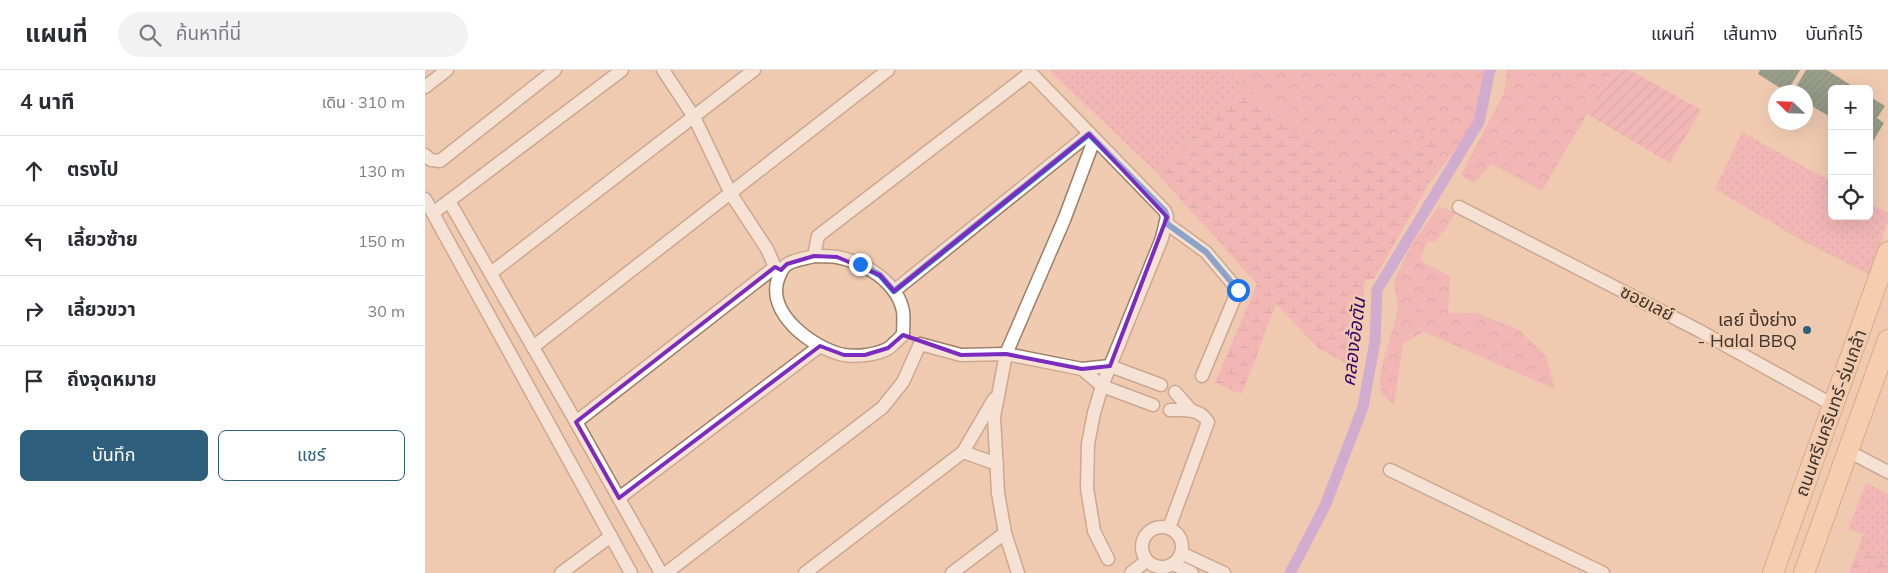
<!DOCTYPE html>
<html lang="th">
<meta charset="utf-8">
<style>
:root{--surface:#fff;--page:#f2f2f3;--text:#2b2b33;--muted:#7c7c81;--line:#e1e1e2;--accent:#2e5f7d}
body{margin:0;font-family:Mulish,"Noto Sans Thai",sans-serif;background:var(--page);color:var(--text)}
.controls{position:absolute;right:15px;top:15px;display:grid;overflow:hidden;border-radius:8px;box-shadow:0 5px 20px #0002}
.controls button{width:45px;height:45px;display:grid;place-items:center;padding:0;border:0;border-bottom:1px solid var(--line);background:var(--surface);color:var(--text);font:25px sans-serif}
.compass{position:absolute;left:1343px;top:15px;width:45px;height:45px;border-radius:50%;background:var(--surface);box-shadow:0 5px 20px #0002;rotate:293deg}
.stop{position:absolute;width:15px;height:15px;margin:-11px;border:4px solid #1a73e8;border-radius:50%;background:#fff}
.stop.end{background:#1a73e8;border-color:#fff;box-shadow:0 1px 5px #0008}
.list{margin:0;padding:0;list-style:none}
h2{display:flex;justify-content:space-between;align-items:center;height:65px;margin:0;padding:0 20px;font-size:21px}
h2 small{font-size:16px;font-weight:400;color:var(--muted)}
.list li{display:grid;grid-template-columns:32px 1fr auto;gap:15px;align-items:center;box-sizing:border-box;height:70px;padding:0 20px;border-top:1px solid var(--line)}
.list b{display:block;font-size:19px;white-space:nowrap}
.list em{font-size:16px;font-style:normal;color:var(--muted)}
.actions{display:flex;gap:10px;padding:15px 20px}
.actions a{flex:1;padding:11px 0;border:1px solid var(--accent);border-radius:8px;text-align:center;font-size:18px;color:var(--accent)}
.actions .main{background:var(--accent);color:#fff}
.icon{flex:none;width:28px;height:28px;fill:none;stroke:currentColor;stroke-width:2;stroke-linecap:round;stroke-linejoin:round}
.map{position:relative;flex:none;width:1463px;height:503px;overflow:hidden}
header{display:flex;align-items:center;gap:30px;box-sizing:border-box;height:70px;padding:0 25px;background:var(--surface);border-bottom:1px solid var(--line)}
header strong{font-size:24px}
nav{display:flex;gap:28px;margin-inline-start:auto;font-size:18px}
.search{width:350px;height:45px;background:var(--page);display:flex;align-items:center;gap:12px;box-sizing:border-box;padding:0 18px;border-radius:28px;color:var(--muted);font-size:19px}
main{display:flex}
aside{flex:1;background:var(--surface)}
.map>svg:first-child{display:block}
.grass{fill:url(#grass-dots)}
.forest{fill:url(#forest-crowns)}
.wetland{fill:url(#wetland-marsh)}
.garden{fill:url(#garden-furrows)}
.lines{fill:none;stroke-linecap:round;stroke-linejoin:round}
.canal{stroke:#ad88f4;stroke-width:11}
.building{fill:url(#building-hatch)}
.street-casing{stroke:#9f7e66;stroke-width:15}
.primary-casing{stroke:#bc8559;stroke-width:22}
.street{stroke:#fff;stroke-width:12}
.primary{stroke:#ffd0ac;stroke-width:20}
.route{stroke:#1a73e8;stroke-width:6}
.marked{fill:none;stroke:#7b2cbf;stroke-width:4;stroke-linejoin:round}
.poi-dot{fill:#2e5f7d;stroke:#efcbb1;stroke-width:2}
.labels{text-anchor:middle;stroke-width:5;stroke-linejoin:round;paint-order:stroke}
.street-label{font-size:18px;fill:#413228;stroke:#efcbb1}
.poi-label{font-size:18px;fill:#413228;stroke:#efcbb1;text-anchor:end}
.water-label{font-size:19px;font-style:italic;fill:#370469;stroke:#efcbb1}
</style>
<header>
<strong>แผนที่</strong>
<div class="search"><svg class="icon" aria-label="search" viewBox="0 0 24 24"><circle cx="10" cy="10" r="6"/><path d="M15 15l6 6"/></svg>ค้นหาที่นี่</div>
<nav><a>แผนที่</a><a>เส้นทาง</a><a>บันทึกไว้</a></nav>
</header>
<main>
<aside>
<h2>4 นาที<small>เดิน · 310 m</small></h2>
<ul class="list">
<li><svg class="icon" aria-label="ahead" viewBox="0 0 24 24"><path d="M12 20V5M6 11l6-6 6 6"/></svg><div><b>ตรงไป</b></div><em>130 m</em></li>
<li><svg class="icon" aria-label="left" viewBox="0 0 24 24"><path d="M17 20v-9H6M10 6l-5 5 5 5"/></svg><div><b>เลี้ยวซ้าย</b></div><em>150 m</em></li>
<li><svg class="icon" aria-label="right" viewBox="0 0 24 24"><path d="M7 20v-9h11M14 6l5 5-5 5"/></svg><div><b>เลี้ยวขวา</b></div><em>30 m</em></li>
<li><svg class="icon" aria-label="arrive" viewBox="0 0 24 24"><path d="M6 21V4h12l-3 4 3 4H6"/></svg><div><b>ถึงจุดหมาย</b></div></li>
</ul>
<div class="actions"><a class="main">บันทึก</a><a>แชร์</a></div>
</aside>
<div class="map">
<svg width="1463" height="503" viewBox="0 0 1463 503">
<defs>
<pattern id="grass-dots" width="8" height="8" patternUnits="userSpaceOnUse" patternTransform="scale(1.25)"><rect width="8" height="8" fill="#f59dbb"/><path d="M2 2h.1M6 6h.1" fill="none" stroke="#c88198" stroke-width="1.8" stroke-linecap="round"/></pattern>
<pattern id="forest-crowns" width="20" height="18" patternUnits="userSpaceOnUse" patternTransform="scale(1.25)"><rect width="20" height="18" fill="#f59dbb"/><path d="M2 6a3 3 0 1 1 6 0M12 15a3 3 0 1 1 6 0" fill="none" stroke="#c88198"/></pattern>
<pattern id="wetland-marsh" width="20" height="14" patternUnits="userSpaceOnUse" patternTransform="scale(1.25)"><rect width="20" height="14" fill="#f59dbb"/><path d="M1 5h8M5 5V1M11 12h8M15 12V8" fill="none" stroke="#c88198"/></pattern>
<pattern id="garden-furrows" width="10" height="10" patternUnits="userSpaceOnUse" patternTransform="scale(1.25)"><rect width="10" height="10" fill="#f59dbb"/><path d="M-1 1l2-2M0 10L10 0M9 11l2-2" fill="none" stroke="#c88198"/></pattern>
<pattern id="building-hatch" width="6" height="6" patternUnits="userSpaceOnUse" patternTransform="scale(1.25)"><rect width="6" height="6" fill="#265f53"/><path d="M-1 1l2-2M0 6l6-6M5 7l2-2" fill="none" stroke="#467368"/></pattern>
</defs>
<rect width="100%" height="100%" fill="#efcbb1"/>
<g class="grass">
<polygon points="624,0 808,0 821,16 730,101"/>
<polygon points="1317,62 1407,112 1407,146 1444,146 1444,133 1463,143 1463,151 1445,205 1376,170 1290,119"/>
<polygon points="1441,413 1463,424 1463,493 1433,479 1438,464 1423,459"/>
</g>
<g class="forest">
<polygon points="829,0 1060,0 1048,55 1033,77 1005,112 1011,86 1006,58 974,83 958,76 926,111 821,16"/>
<polygon points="1082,0 1188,0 1117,121 1066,94 1049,113 1036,105 1079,23"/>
<polygon points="1014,136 1031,143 1011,171 1002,172 995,190 1025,207 1023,243 1052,243 1094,260 1121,286 1130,319 999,262 978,273 969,335 956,323 955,304 973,240 969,211 985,177"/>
</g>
<g class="wetland">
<polygon points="808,0 829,0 821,16 926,110 958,76 974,83 1006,58 1017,56 1005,112 949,209 940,210 930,298 893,278 851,234 817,324 790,313 832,214 730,101 821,16"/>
<polygon points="1433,479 1463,493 1463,503 1424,503"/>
</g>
<polygon class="garden" points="1188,0 1205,0 1276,40 1245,93 1162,44"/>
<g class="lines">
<polyline class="canal" points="865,503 900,436 938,337 950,271 952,220 1054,52 1065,0"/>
</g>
<g class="building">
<polygon points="1335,0 1375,0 1362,22 1333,4"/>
<polygon points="1381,0 1402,0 1432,19 1407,19 1407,48 1380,32 1380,22 1368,22"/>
<polygon points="1444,26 1460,36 1452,48 1459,53 1447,73 1444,71"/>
</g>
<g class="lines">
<defs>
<g id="street">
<polyline points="238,0 269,47 306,124 342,179 350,197 356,200"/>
<polyline points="603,0 740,141 742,147 737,168 677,316 669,343 663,374 662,418 669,461 683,489"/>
<polyline points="0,17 22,0"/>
<polyline points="0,85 6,90 15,91 130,0"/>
<polyline points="0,129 206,503"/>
<polyline points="24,131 151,352 350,197"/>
<polyline points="1034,137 1273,260 1408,335"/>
<polyline points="8,143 197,0"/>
<polyline points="741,153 781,182 813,220 777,306"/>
<path d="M389 186C396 186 405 186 412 187 440 192 472 212 478 241 479 248 478 257 478 265 473 269 469 274 464 278 452 285 432 287 419 285 389 279 341 244 353 209 355 204 356 200 360 196 366 190 380 189 389 186Z"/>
<polyline points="389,186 393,166 605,3"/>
<polyline points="66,203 329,0"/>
<polyline points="469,221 664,64"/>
<polyline points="108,277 463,0"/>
<polyline points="657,299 677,316 728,335"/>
<polyline points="750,322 766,340"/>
<polyline points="151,352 236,503"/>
<polyline points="1423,381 1463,402"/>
<polyline points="538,382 572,394"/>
<polyline points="965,400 1178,503"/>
<polyline points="194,428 395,276"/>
<circle cx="737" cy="477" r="20"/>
<path d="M744 458 783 352C775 338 759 340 745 340"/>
<polyline points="756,483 799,503"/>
<polyline points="748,494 767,503"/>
<polyline points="136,503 186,466"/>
<polyline points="241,503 457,338 478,312 495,274 536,285 581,284 657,299 685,296 736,315"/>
<polyline points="380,503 538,382 569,329"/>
<polyline points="527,503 580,463"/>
<polyline points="593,503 580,463 573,423 569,347 581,284 639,150 669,70"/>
<polyline points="706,503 721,491"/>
</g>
<g id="primary">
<polyline points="1348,503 1463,182"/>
<polyline points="1379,503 1463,270"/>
</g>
</defs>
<use href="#street" class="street-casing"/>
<use href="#primary" class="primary-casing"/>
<use href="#street" class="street"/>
<use href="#primary" class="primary"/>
</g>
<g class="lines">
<polyline class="route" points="435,194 455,205 469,221 664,64 740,141 742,147 741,153 781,182 813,220"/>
</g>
<path d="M0 0H1463V503H0ZM664 64 742 147 685 296 657 299 581 284 536 285 478 265 463 278 440 285H419L395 276 194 428 151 352 350 197 356 200 362 194 389 186 412 187 455 205 469 221Z" fill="#efcbb1" fill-opacity=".55" fill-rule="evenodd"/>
<path class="marked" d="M664 64 742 147 685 296 657 299 581 284 536 285 478 265 463 278 440 285H419L395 276 194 428 151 352 350 197 356 200 362 194 389 186 412 187 455 205 469 221Z"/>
<circle class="poi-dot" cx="1382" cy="260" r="5"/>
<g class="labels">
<g class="street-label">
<text transform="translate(1222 233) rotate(27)" y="6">ซอยเลย์</text>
<text transform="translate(1406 343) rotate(-70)" y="6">ถนนศรีนครินทร์-ร่มเกล้า</text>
</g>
<g class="poi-label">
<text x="1372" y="256">เลย์ ปิ้งย่าง<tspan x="1372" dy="21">- Halal BBQ</tspan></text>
</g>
<g class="water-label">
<text transform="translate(928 272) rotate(-83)" y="7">คลองอ้อตัน</text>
</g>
</g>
</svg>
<div class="controls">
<button>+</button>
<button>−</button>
<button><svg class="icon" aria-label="locate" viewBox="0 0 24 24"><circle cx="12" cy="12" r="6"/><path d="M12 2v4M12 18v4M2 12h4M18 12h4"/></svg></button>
</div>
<svg class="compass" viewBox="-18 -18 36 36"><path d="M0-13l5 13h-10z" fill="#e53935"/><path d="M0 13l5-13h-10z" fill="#7c7c81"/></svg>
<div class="stop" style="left:813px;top:220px"></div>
<div class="stop end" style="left:435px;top:194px"></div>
</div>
</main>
